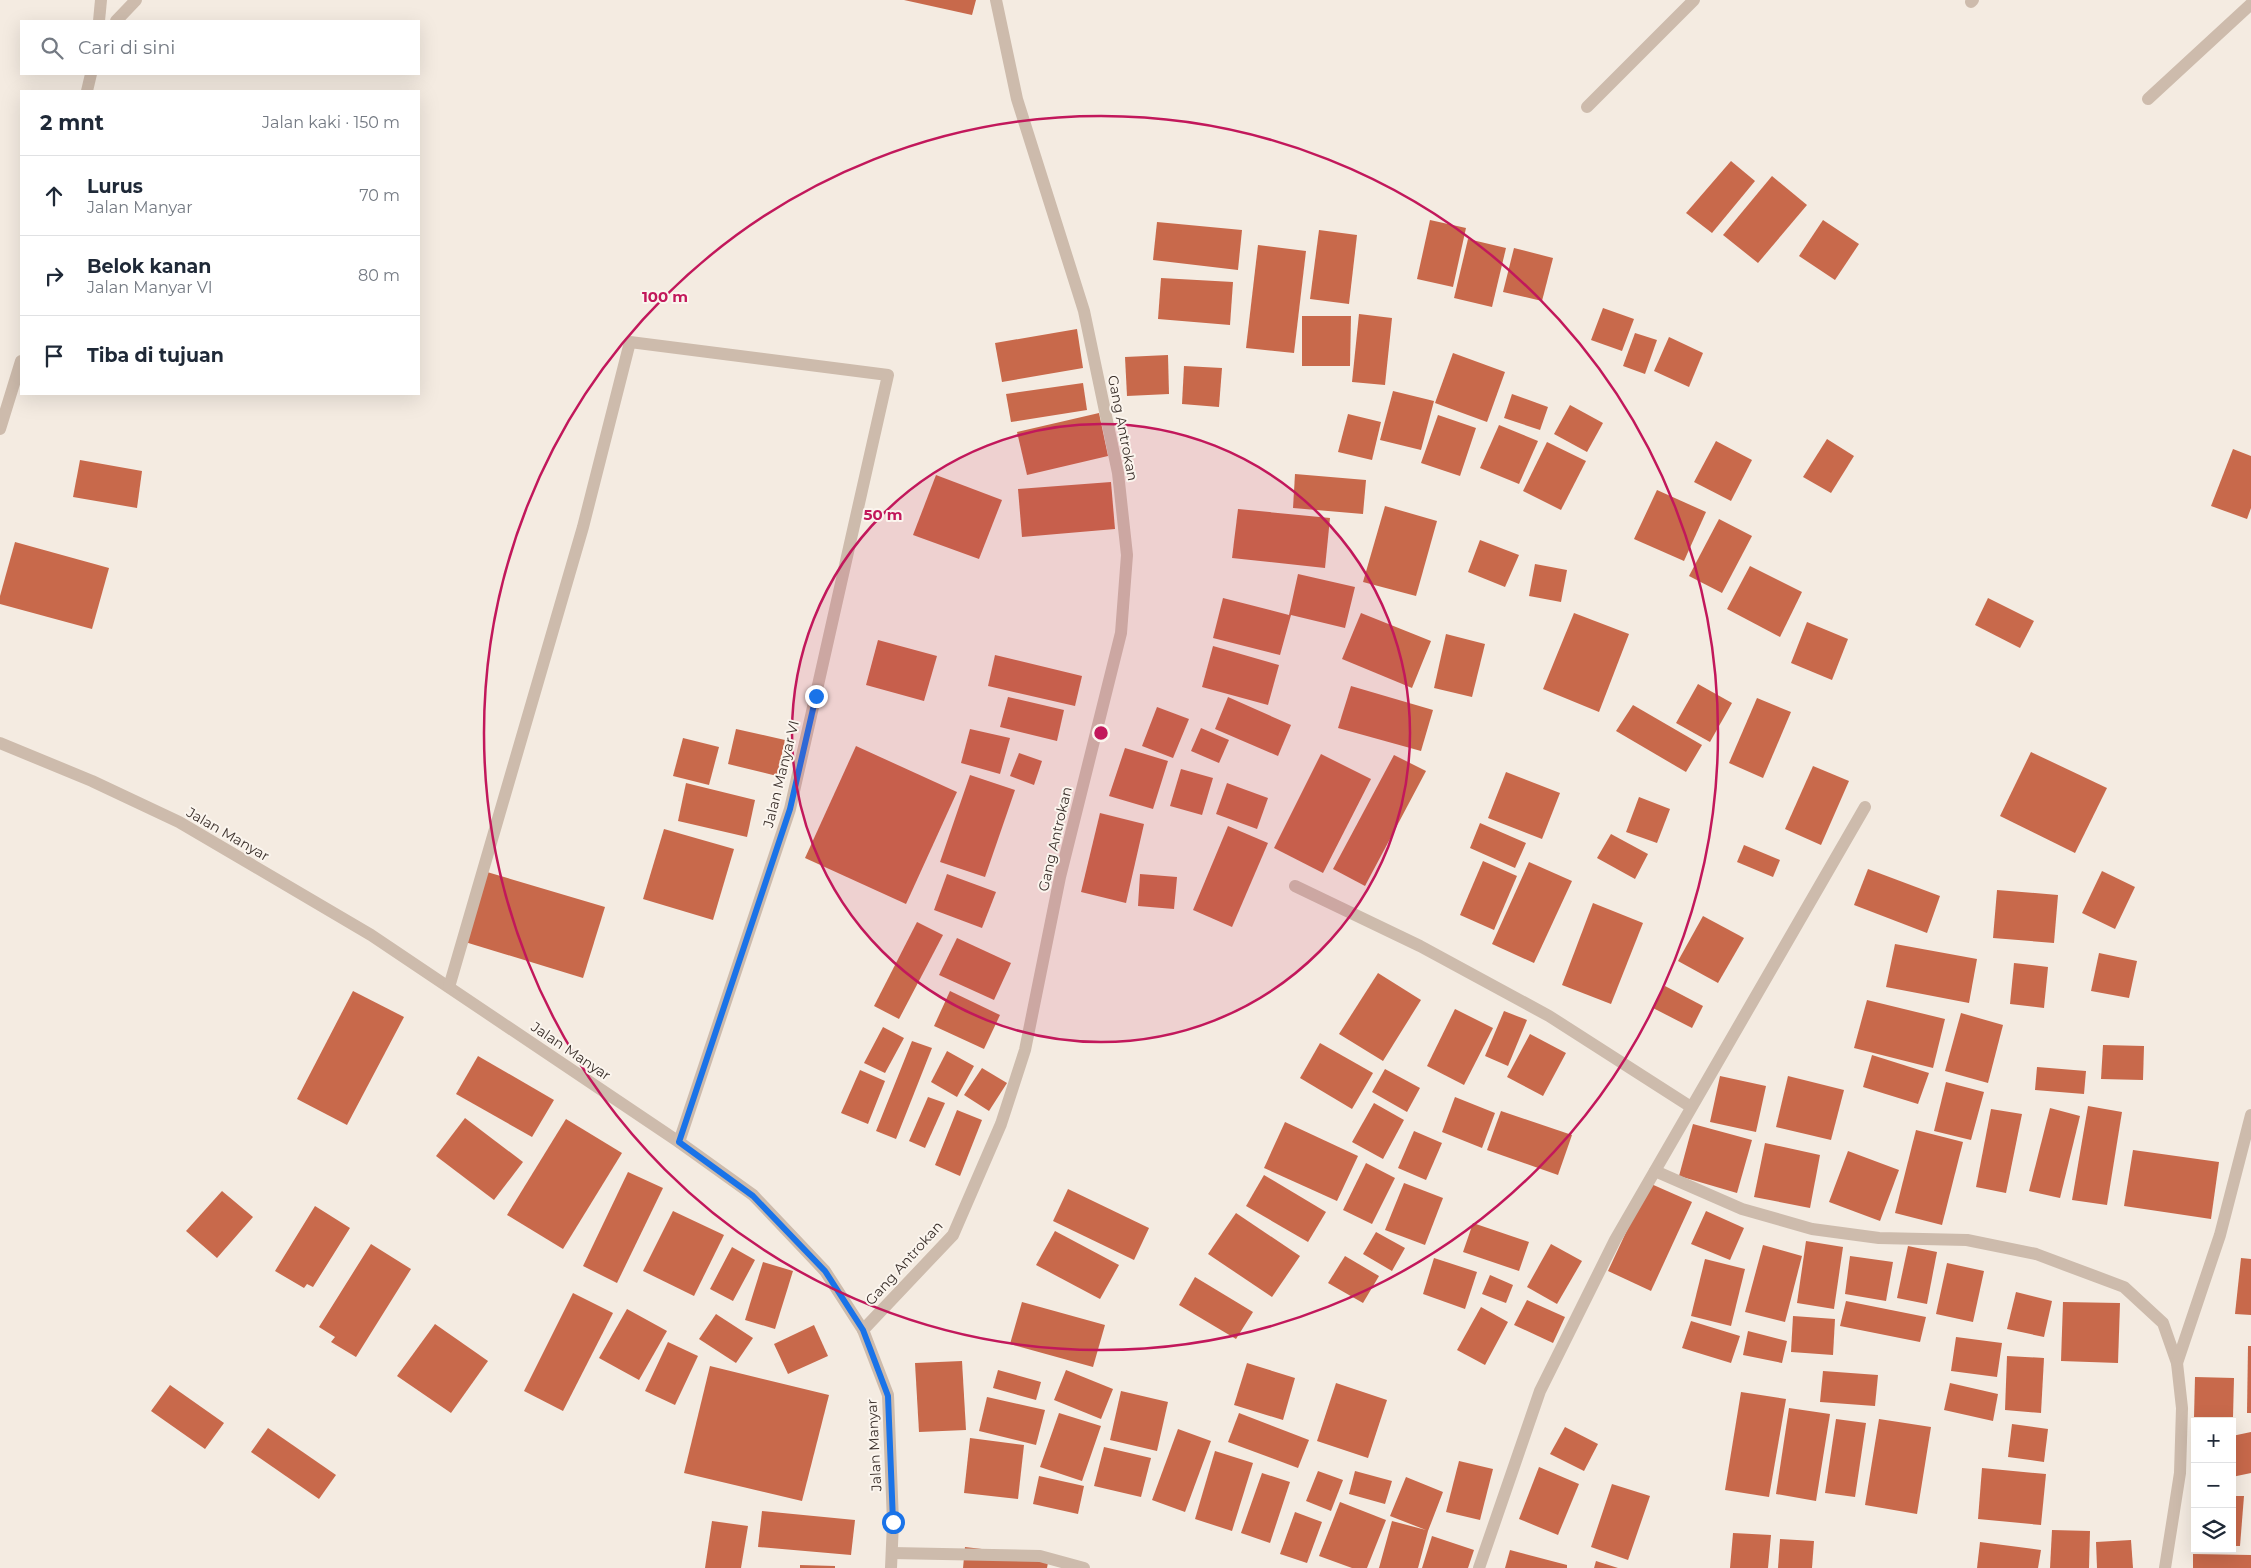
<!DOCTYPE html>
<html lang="id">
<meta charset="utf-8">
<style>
:root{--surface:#fff;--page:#f6f6f7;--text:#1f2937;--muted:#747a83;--line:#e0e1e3}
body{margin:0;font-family:Montserrat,sans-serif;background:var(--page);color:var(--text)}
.controls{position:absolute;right:15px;bottom:15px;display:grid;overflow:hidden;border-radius:0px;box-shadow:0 5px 20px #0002}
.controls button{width:45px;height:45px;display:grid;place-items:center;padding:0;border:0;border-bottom:1px solid var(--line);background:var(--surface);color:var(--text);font:25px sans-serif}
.stop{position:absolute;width:15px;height:15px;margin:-11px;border:4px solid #1a73e8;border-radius:50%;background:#fff}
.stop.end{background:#1a73e8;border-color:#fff;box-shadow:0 1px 5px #0008}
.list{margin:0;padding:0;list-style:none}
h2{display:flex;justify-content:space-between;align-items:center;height:65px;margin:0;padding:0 20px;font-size:21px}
h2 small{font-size:16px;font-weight:400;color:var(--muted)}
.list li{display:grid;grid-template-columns:32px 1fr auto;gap:15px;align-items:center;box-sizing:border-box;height:80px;padding:0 20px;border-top:1px solid var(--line)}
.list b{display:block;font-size:19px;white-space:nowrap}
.list p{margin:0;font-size:16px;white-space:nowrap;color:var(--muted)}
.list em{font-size:16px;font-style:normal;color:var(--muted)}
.icon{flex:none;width:28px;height:28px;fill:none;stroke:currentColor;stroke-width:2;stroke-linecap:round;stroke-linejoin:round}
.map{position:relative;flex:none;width:2251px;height:1568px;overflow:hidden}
.search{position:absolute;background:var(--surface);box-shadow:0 5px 20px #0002;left:20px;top:20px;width:400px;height:55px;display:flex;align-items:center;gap:12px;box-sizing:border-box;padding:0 18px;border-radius:0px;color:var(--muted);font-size:19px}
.panel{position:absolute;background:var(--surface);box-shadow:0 5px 20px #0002;left:20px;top:90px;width:400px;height:305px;border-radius:0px}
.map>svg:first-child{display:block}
.building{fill:#c8694b}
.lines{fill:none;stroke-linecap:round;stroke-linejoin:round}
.street{stroke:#cdbbac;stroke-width:12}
.route{stroke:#1a73e8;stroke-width:6}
.ring{fill:none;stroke:#c2185b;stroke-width:2.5}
.labels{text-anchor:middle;stroke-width:4;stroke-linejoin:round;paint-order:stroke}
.street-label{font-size:14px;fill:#3b302b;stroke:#fbf5ee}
.centre{fill:#c2185b;stroke:#fbf5ee;stroke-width:2.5}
.ring-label{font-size:15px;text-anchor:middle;font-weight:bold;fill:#c2185b;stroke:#fbf5ee;stroke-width:4;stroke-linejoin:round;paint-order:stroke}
</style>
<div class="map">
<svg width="2251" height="1568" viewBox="0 0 2251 1568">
<rect width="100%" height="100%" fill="#f4ebe1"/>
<g class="building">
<polygon points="904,0 976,0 972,15"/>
<polygon points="1731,161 1755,181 1712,233 1686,213"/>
<polygon points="1772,176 1807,205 1758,263 1723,235"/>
<polygon points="1430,220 1466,228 1453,287 1417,279"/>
<polygon points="1823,220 1859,244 1835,280 1799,256"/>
<polygon points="1157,222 1242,230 1238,270 1153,260"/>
<polygon points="1319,230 1357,235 1349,304 1310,299"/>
<polygon points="1468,239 1506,248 1492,307 1454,298"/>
<polygon points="1258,245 1306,251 1294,353 1246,348"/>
<polygon points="1514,248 1553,258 1542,301 1503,292"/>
<polygon points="1161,278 1233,282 1230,325 1158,319"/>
<polygon points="1603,308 1634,319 1622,351 1591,340"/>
<polygon points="1359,314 1392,318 1385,385 1352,382"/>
<polygon points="1302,316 1351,316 1350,366 1302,366"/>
<polygon points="1077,329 1083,368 1002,382 995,343"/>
<polygon points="1635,333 1657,340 1645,374 1623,366"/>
<polygon points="1669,337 1703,353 1689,387 1654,371"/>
<polygon points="1453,353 1505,372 1487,422 1435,403"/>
<polygon points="1168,355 1169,394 1127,396 1125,357"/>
<polygon points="1184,366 1222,368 1219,407 1182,404"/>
<polygon points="1083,383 1087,410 1011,422 1006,394"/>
<polygon points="1393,391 1434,401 1421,450 1380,440"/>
<polygon points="1512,394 1548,407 1540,430 1504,418"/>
<polygon points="1570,405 1603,423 1587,452 1554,434"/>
<polygon points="1099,413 1108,456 1027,475 1017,432"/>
<polygon points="1348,414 1381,422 1372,460 1338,452"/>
<polygon points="1438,415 1476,428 1460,476 1421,463"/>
<polygon points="1499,425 1538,441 1519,484 1480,468"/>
<polygon points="1827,439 1854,456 1831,493 1803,477"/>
<polygon points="1716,441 1752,460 1731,501 1694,482"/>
<polygon points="1547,442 1586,461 1561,510 1523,491"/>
<polygon points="2233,449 2251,456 2251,508 2247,519 2211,506"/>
<polygon points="80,460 142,471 137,508 73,497"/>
<polygon points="1295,474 1366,480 1363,514 1293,508"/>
<polygon points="936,475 1002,500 979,559 913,535"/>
<polygon points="1111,482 1115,529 1022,537 1018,489"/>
<polygon points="1657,490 1706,512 1684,561 1634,539"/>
<polygon points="1385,506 1437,521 1416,596 1363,582"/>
<polygon points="1238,509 1330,518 1325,568 1232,558"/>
<polygon points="1719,519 1752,536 1722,593 1689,576"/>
<polygon points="1480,540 1519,555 1505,587 1468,572"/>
<polygon points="15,542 109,568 92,629 0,604 0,596"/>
<polygon points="1535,564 1567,570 1561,602 1529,596"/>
<polygon points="1750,566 1802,592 1780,637 1727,609"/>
<polygon points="1298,574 1355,587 1345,628 1291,615 1280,655 1213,638 1223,598 1289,615"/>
<polygon points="1988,598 2034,621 2020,648 1975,625"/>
<polygon points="1361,613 1431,641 1412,688 1342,659"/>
<polygon points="1574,613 1629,634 1599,712 1543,689"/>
<polygon points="1807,622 1848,639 1832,680 1791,663"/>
<polygon points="1446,634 1485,644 1472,697 1434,688"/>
<polygon points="878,640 937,656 924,701 866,685"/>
<polygon points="1213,646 1279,665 1268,705 1202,687"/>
<polygon points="995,655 1082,676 1075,706 988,686"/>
<polygon points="1698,684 1732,703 1710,742 1676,723"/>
<polygon points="1351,686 1433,710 1421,751 1338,728"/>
<polygon points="1008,697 1064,710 1057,741 1000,727"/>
<polygon points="1228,697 1291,725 1278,756 1215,729"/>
<polygon points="1757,698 1791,712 1763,778 1729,763"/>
<polygon points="1633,705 1702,745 1686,772 1616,731"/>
<polygon points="1157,707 1189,719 1173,758 1142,746"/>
<polygon points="1201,728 1229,740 1219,763 1191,751"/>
<polygon points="736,729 785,740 777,776 728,764"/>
<polygon points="970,729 1010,738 1000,774 961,763"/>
<polygon points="683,738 719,747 709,785 673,776"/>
<polygon points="856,746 957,792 906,904 805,858"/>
<polygon points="1125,748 1168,761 1153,809 1109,796"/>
<polygon points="2031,752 2107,788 2075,853 2000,816"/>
<polygon points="1019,753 1042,761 1034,785 1010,776"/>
<polygon points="1321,754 1371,779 1323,873 1274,848"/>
<polygon points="1394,755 1426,771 1365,886 1333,869"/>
<polygon points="1813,766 1849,781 1821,845 1785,829"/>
<polygon points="1181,769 1213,778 1202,815 1170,806"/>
<polygon points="1506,772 1560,793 1542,839 1488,818"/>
<polygon points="970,775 1015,790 985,877 940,862"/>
<polygon points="686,783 755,800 747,837 678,821"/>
<polygon points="1227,783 1268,798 1257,829 1216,814"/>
<polygon points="1639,797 1670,809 1657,843 1626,832"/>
<polygon points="1100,813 1144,824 1126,903 1081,892"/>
<polygon points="1480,823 1526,843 1515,868 1470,848"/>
<polygon points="1228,826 1268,843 1232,927 1193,910"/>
<polygon points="664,829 734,849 713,920 643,899"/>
<polygon points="1611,834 1648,854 1635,879 1597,858"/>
<polygon points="1744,845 1780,860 1773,877 1737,862"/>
<polygon points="1483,861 1517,876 1494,930 1460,915"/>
<polygon points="1529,862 1572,881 1534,963 1492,944"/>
<polygon points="1868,869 1940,896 1927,933 1854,905"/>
<polygon points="2102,871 2135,887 2115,929 2082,913"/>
<polygon points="487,872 605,907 583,978 465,942"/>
<polygon points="947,874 996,892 982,928 934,910"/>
<polygon points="1140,874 1177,877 1174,909 1138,906"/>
<polygon points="1997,890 2058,895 2054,943 1993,938"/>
<polygon points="1593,903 1643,923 1611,1004 1562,985"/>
<polygon points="1703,916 1744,938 1718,983 1678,961"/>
<polygon points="917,922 943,935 899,1019 874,1006"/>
<polygon points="957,938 1011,963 994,1000 939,975"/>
<polygon points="1895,944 1977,959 1969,1003 1886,987"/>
<polygon points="2099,953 2137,961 2129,998 2091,991"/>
<polygon points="2014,963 2048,967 2044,1008 2010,1004"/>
<polygon points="1378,973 1421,1000 1383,1061 1339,1034"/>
<polygon points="1665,986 1703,1006 1692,1028 1653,1008"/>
<polygon points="353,991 404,1017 347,1125 297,1099"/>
<polygon points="950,991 1000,1015 984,1049 934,1026"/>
<polygon points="1867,1000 1945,1019 1933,1068 1854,1048"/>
<polygon points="1455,1009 1493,1028 1464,1085 1427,1066"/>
<polygon points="1504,1011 1527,1020 1508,1066 1485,1056"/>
<polygon points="1961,1013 2003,1025 1988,1083 1945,1071"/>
<polygon points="883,1027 904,1038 885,1073 864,1063"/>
<polygon points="1530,1034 1566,1053 1543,1096 1507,1077"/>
<polygon points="912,1041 932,1048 896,1139 876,1131"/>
<polygon points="1320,1043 1373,1073 1352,1109 1300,1078"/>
<polygon points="2103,1045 2144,1046 2143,1080 2101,1079"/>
<polygon points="947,1051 974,1066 957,1097 931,1082"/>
<polygon points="1872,1055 1929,1073 1918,1104 1863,1087"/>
<polygon points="478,1056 554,1100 532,1137 456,1094"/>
<polygon points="2037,1067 2086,1071 2084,1094 2035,1090"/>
<polygon points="982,1068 1007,1083 989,1111 964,1095"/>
<polygon points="1385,1069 1420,1088 1407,1112 1372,1092"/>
<polygon points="860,1070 885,1081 868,1124 841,1113"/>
<polygon points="1720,1076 1766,1086 1756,1132 1710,1122"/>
<polygon points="1788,1076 1844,1090 1831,1140 1776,1127"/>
<polygon points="1946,1082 1984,1092 1971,1140 1934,1131"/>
<polygon points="928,1097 945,1103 925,1148 909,1141"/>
<polygon points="1455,1097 1495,1113 1482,1148 1442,1132"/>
<polygon points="1374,1103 1404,1120 1383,1159 1352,1142"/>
<polygon points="2088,1106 2122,1112 2107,1205 2072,1200"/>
<polygon points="2050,1108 2080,1116 2060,1198 2029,1191"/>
<polygon points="1991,1109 2022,1114 2006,1193 1976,1187"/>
<polygon points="957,1110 982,1120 960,1176 935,1165"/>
<polygon points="1501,1111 1572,1135 1558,1175 1487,1150"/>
<polygon points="465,1118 523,1162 494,1200 436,1156"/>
<polygon points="566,1119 622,1153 563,1249 507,1215"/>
<polygon points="1285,1122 1358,1156 1337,1201 1264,1168"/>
<polygon points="1693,1124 1752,1140 1737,1193 1679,1176"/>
<polygon points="1916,1130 1963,1142 1942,1225 1895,1213"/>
<polygon points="1414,1131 1442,1143 1426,1180 1398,1168"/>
<polygon points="1765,1143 1820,1155 1810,1208 1754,1197"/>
<polygon points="2133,1150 2219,1162 2211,1219 2124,1206"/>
<polygon points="1848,1151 1899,1170 1880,1221 1829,1202"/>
<polygon points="1366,1163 1395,1178 1372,1224 1343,1210"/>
<polygon points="628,1172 663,1188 617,1283 583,1266"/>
<polygon points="1264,1175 1326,1212 1308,1242 1246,1206"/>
<polygon points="1404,1183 1443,1198 1425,1245 1385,1230"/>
<polygon points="1649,1183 1692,1202 1651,1291 1608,1271"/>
<polygon points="1068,1189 1149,1228 1134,1260 1053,1221"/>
<polygon points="222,1191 253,1217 217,1258 186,1231"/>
<polygon points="315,1206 350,1228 313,1287 307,1284 304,1288 275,1271"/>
<polygon points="673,1211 724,1235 694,1296 643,1271"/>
<polygon points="1706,1211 1744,1228 1730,1260 1691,1244"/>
<polygon points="1236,1213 1300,1256 1272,1297 1208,1254"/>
<polygon points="1473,1223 1529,1242 1519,1271 1463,1252"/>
<polygon points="1055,1231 1119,1265 1100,1299 1036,1265"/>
<polygon points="1376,1232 1405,1248 1392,1271 1363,1254"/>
<polygon points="1806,1241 1843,1247 1834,1309 1797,1303"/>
<polygon points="371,1244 411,1269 356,1357 331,1342 335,1337 319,1327"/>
<polygon points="1551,1244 1582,1261 1557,1304 1527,1287"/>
<polygon points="1763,1245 1802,1256 1785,1322 1745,1312"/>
<polygon points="1908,1246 1937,1252 1927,1304 1897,1298"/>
<polygon points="732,1247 755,1260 733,1301 710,1289"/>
<polygon points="1345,1256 1379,1276 1363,1303 1328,1283"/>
<polygon points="1850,1256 1893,1262 1886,1301 1845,1294"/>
<polygon points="1434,1258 1477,1272 1465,1309 1423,1294"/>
<polygon points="2241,1258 2251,1259 2251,1315 2235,1314"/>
<polygon points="1705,1259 1745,1269 1731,1326 1691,1316"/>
<polygon points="763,1262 793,1271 775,1329 745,1320"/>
<polygon points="1947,1263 1984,1271 1973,1322 1936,1314"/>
<polygon points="1490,1275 1513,1285 1506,1303 1482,1294"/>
<polygon points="1195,1277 1253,1312 1236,1339 1179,1305"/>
<polygon points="2016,1292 2052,1301 2044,1337 2007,1329"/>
<polygon points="573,1293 613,1313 563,1411 524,1391"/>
<polygon points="1527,1300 1565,1317 1553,1343 1514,1325"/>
<polygon points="1846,1301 1926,1317 1920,1342 1840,1326"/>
<polygon points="1022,1302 1105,1325 1093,1367 1010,1344"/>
<polygon points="2063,1302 2120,1303 2118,1363 2061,1361"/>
<polygon points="1481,1307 1508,1322 1485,1365 1457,1350"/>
<polygon points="627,1309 667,1331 639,1380 599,1358"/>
<polygon points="716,1314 753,1338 736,1363 699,1339"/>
<polygon points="1793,1316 1835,1319 1833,1355 1791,1352"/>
<polygon points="1691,1321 1740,1336 1731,1363 1682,1348"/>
<polygon points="435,1324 488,1361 451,1413 397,1376"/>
<polygon points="814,1325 828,1356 788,1374 774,1344"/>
<polygon points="1748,1331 1787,1341 1782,1363 1743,1355"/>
<polygon points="1956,1337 2002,1343 1997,1377 1951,1371"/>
<polygon points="668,1342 698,1356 675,1405 645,1391"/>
<polygon points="2248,1346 2251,1346 2251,1413 2247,1413"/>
<polygon points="2007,1356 2044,1358 2041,1413 2005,1410"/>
<polygon points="962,1361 966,1430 919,1432 915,1363"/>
<polygon points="1247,1363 1295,1378 1283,1420 1234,1405"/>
<polygon points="710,1366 829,1395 802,1501 684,1473"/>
<polygon points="998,1370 1041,1382 1036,1400 993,1388"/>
<polygon points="1066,1370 1113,1389 1101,1419 1054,1400"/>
<polygon points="1823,1371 1878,1375 1875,1406 1820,1402"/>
<polygon points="2195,1377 2234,1378 2233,1417 2194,1417"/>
<polygon points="1336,1383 1387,1400 1368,1458 1317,1441"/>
<polygon points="1950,1383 1998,1394 1993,1421 1944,1410"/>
<polygon points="170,1385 224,1423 205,1449 151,1411"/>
<polygon points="1121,1391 1168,1402 1157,1451 1110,1440"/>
<polygon points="1741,1392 1786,1399 1769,1497 1725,1490"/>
<polygon points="987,1397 1045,1410 1036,1445 979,1431"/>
<polygon points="1789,1408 1830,1414 1816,1501 1776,1494"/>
<polygon points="1059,1413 1101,1426 1082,1481 1040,1467"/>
<polygon points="1239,1413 1309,1440 1298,1468 1228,1442"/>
<polygon points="1836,1419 1866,1423 1855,1497 1825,1493"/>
<polygon points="1879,1419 1931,1427 1917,1514 1865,1505"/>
<polygon points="2012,1424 2048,1429 2044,1462 2008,1457"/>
<polygon points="1565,1427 1598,1444 1584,1471 1550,1454"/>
<polygon points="268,1428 336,1475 319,1499 251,1452"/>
<polygon points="1178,1429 1211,1441 1185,1512 1152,1500"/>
<polygon points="2251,1432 2251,1473 2232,1477 2232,1436"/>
<polygon points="970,1438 1024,1445 1018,1499 964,1493"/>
<polygon points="1104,1447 1151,1458 1141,1497 1094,1486"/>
<polygon points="1215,1451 1253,1463 1232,1531 1195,1519"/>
<polygon points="1459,1461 1493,1469 1480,1520 1446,1512"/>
<polygon points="1539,1467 1579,1484 1558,1535 1519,1519"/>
<polygon points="1982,1468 2046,1474 2041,1525 1978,1519"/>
<polygon points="1318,1471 1343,1480 1331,1511 1306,1501"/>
<polygon points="1355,1471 1392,1481 1385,1504 1349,1494"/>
<polygon points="1262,1473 1290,1482 1270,1543 1241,1533"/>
<polygon points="1039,1476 1084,1486 1078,1514 1033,1504"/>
<polygon points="1406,1477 1443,1492 1428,1531 1418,1568 1379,1568 1392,1521 1426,1530 1390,1516"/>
<polygon points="1612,1484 1650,1496 1628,1560 1591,1547"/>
<polygon points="2232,1496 2244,1496 2240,1546 2232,1546"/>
<polygon points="1340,1502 1386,1520 1367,1568 1352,1568 1319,1556"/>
<polygon points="762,1511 855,1520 851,1555 758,1547"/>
<polygon points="1295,1512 1322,1522 1307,1563 1280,1554"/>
<polygon points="712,1521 748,1526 741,1568 705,1568"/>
<polygon points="2052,1530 2090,1531 2089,1568 2050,1568"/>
<polygon points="1733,1533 1771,1535 1768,1568 1730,1568"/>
<polygon points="1432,1536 1474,1550 1468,1568 1422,1568"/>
<polygon points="1780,1539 1814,1541 1812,1568 1778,1568"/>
<polygon points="2131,1540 2133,1568 2097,1568 2096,1542"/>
<polygon points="1980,1542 2041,1550 2038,1568 1977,1568"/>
<polygon points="965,1547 1049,1557 1047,1568 963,1568"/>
<polygon points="1510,1550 1567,1565 1567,1568 1505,1568"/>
<polygon points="2193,1554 2251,1555 2251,1568 2193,1568"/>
<polygon points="1596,1561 1618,1568 1594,1568"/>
<polygon points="800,1565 835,1566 835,1568 800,1568"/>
</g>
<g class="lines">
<g class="street">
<polyline points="1971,2 1973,0"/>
<polyline points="99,21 101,0"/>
<polyline points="116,21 136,0"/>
<polyline points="87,91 91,74"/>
<polyline points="2148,99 2251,4"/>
<polyline points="1587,107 1694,0"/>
<polyline points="0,429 21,361"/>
<polyline points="0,743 92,781 179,822 371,935 679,1142 753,1195 825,1271 863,1330 888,1395 893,1522 891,1568"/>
<polyline points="1295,886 1420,946 1549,1016 1691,1107"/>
<polyline points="449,987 583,527 630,342 888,375 790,809 679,1142"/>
<polyline points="1655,1171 1742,1209 1812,1229 1879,1238 1967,1240 2036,1254 2124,1287 2163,1323 2177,1363 2182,1408 2180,1473 2165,1568"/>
<polyline points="863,1330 953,1235 1001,1124 1025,1050 1060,877 1121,633 1127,555 1118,473 1084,311 1017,99 996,0"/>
<polyline points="2177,1363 2220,1235 2251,1115"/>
<polyline points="892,1553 1040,1556 1084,1568"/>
<polyline points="1479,1568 1540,1391 1615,1240 1865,807"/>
</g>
</g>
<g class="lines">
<polyline class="route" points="816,696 790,809 679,1142 753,1196 825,1271 863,1330 888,1396 893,1522"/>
</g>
<circle cx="1101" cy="733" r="309" fill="#c2185b" fill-opacity=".12"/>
<g class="ring">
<circle cx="1101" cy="733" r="309"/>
<circle cx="1101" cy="733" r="617"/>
</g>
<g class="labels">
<g class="street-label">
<text transform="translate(1123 428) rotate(79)" y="5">Gang Antrokan</text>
<text transform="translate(781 774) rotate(-76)" y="5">Jalan Manyar VI</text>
<text transform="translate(228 834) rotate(30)" y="5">Jalan Manyar</text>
<text transform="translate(1055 839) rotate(-77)" y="5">Gang Antrokan</text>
<text transform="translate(571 1051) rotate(34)" y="5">Jalan Manyar</text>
<text transform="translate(904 1263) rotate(-48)" y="5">Gang Antrokan</text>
<text transform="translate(874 1445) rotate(-93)" y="5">Jalan Manyar</text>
</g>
</g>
<circle cx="1101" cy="733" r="8" class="centre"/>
<g class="ring-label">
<text x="665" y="302">100 m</text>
<text x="883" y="520">50 m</text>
</g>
</svg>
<div class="controls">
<button>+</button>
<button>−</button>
<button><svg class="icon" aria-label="layers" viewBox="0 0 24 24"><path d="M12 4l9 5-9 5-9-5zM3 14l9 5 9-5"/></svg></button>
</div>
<div class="stop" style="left:893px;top:1522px"></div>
<div class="stop end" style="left:816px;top:696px"></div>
<div class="search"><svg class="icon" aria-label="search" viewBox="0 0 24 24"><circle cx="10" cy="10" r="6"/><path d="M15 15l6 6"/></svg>Cari di sini</div>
<section class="panel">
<h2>2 mnt<small>Jalan kaki · 150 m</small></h2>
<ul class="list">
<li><svg class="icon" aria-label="ahead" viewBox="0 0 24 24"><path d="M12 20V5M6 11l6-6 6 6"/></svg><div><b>Lurus</b><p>Jalan Manyar</p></div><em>70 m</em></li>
<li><svg class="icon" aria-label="right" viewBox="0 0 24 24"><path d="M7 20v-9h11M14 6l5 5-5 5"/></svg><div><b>Belok kanan</b><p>Jalan Manyar VI</p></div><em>80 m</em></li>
<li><svg class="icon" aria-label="arrive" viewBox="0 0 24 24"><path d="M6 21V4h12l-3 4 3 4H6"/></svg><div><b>Tiba di tujuan</b></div></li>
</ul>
</section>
</div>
